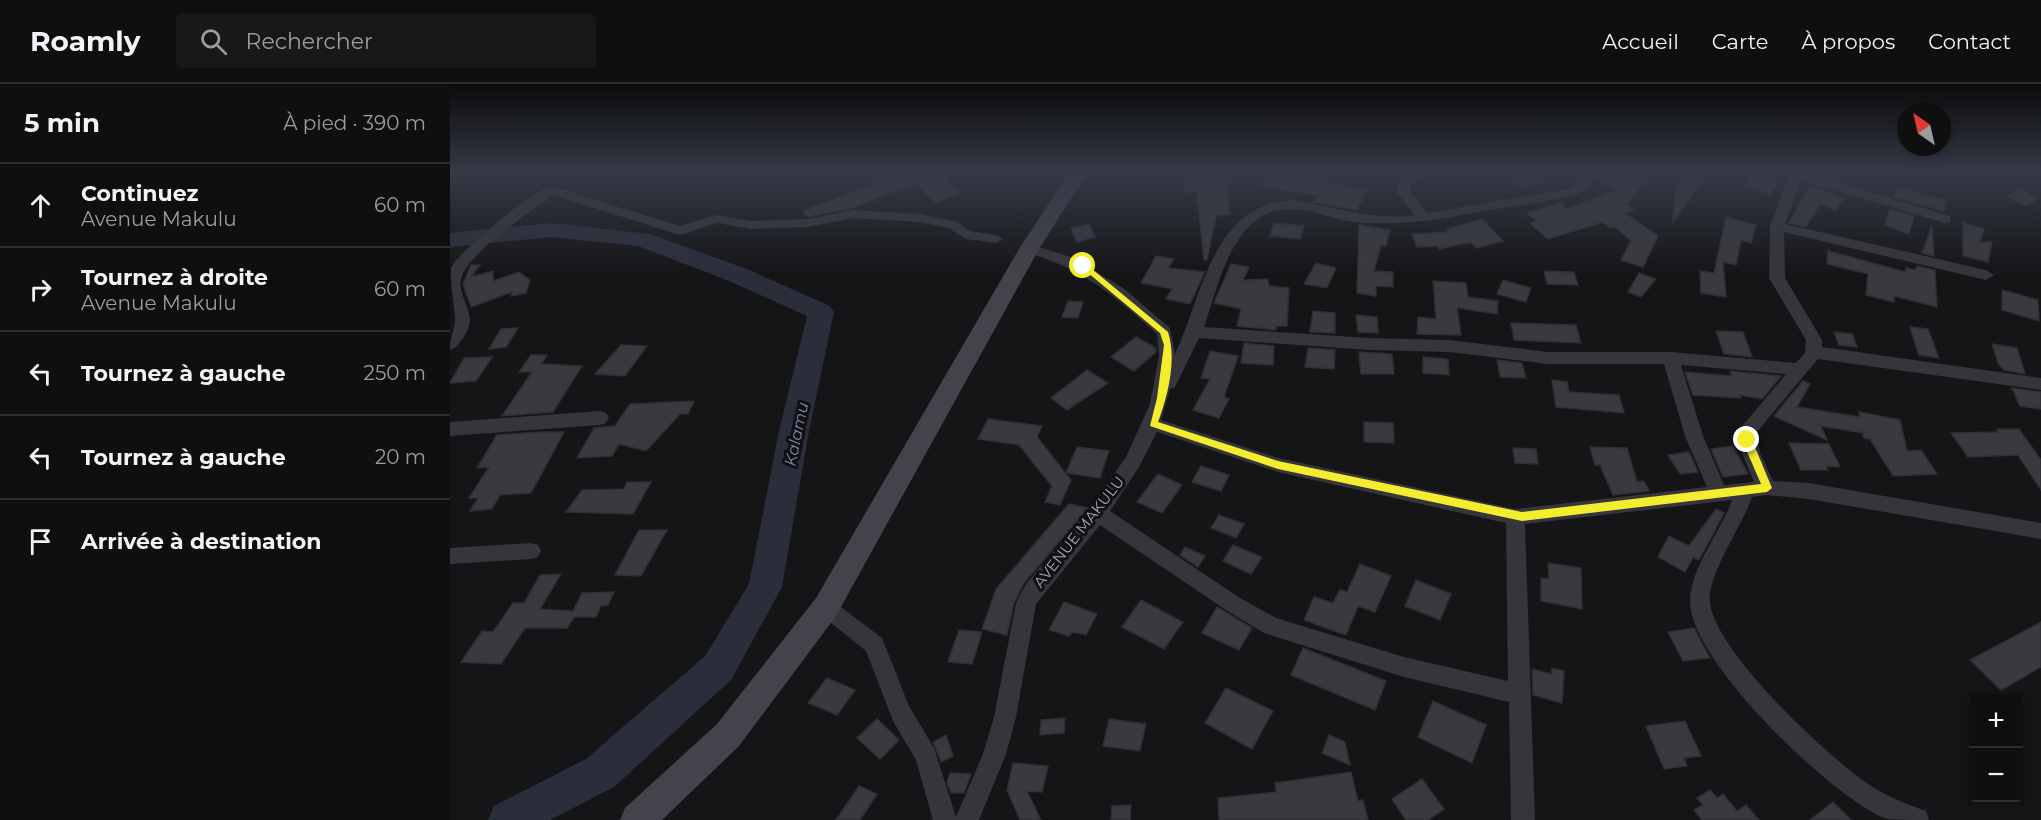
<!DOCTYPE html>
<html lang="fr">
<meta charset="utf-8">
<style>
:root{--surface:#100f10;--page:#191819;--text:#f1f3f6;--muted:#9c9c9f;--line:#302f30}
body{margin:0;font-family:Montserrat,sans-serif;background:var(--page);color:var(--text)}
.controls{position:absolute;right:18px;bottom:18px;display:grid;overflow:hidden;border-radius:6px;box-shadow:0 3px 9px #0003}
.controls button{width:54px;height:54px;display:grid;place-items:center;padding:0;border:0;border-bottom:2px solid var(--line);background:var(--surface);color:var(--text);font:30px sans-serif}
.compass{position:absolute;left:1447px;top:18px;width:54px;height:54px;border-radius:50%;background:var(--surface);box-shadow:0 3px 9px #0003;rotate:326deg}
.stop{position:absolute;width:18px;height:18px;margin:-14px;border:4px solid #f3ec2f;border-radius:50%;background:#fff}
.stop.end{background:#f3ec2f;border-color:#fff;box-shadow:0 2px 6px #0008}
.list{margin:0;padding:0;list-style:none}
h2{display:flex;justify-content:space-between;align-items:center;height:78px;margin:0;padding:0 24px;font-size:26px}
h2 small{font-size:20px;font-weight:400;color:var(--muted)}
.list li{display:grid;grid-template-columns:39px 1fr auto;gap:18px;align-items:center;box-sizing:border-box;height:84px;padding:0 24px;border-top:2px solid var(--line)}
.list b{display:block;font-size:22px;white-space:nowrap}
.list p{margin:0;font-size:20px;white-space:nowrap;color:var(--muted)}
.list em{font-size:20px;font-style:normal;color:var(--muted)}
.icon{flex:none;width:33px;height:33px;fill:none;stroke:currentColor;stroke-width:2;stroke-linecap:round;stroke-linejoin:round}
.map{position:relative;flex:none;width:1591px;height:736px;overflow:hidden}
header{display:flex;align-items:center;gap:36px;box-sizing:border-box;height:84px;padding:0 30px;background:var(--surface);border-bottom:2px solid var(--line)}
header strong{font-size:28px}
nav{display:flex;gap:33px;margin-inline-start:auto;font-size:21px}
.search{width:420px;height:54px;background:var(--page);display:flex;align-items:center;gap:15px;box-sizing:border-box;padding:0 21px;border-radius:6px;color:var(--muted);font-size:22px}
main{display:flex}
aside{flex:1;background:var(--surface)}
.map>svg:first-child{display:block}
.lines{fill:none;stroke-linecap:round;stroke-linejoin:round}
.river{fill:#2a2e3a;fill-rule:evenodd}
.building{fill:#3a393e;stroke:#2f2e32;stroke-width:1.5}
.minor{fill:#36353b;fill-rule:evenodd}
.secondary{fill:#44434b;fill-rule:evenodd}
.route{fill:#f3ec2f}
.labels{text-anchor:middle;stroke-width:6;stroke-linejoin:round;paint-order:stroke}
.street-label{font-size:15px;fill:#a6a6b7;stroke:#100f11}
.water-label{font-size:16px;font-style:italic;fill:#7c89b2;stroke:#100f11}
</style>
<header>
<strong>Roamly</strong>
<div class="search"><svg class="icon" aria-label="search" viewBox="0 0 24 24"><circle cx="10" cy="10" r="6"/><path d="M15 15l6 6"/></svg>Rechercher</div>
<nav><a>Accueil</a><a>Carte</a><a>À propos</a><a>Contact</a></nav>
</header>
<main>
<aside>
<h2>5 min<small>À pied · 390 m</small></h2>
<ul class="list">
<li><svg class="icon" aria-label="ahead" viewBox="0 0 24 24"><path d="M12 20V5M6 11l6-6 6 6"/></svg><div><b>Continuez</b><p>Avenue Makulu</p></div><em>60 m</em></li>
<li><svg class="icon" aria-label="right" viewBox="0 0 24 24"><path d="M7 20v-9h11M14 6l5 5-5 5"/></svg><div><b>Tournez à droite</b><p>Avenue Makulu</p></div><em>60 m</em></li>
<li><svg class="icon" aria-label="left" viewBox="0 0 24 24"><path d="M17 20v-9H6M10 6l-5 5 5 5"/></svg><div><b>Tournez à gauche</b></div><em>250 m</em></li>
<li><svg class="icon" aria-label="left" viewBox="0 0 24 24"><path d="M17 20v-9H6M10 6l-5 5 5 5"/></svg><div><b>Tournez à gauche</b></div><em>20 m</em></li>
<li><svg class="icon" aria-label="arrive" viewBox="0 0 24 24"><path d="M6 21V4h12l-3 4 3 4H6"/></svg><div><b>Arrivée à destination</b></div></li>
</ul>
</aside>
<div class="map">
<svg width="1591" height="736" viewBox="0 0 1591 736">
<rect width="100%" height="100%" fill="#151416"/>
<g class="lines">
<polygon class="river" points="102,139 200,150 297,185 380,222 384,228 359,347 332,503 281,596 164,703 100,736 38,736 44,722 136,675 255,572 299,500 329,347 357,232 279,197 188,162 102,153 0,163 0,149"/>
</g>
<g class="building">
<polygon points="452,89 490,89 509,109 485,119 466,99 402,124 358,133 353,127"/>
<polygon points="816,89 865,96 916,106 907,126 864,118 868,111 811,102"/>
<polygon points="1072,89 1079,89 1091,96 1075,104 1060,95"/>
<polygon points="1159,89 1185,98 1197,93 1177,121 1184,126 1175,129 1208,152 1193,183 1171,176 1181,157 1164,142 1160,144 1153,138 1098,155 1080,139 1087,137 1077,129 1110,119 1117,125 1167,105 1150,99"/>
<polygon points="1234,89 1254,94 1223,138 1225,105"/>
<polygon points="1303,89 1328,97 1320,111 1294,102"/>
<polygon points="761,94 776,96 780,130 766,131 757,176 754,176 747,107 734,108 733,95"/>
<polygon points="1360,101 1393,114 1386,126 1370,120 1356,143 1339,139"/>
<polygon points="1448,103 1496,117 1494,127 1444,113"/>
<polygon points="1569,105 1589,115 1576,122 1556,112"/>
<polygon points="1440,125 1464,132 1459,150 1435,141"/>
<polygon points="1276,133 1306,141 1301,159 1291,156 1286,181 1273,178 1276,213 1251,209 1250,187 1264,189"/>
<polygon points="1032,135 1053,157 1026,164 1021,158 989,165 988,162 967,163 962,150 999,148 997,145"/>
<polygon points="824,139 854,142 850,155 820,152"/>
<polygon points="1513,139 1534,145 1530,158 1542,158 1538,178 1513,172"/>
<polygon points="639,140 645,153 627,158 621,144"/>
<polygon points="909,141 940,146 936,162 931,161 924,187 943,188 943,203 926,202 926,212 907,209"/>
<polygon points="1482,141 1484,172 1472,169"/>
<polygon points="1378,167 1456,188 1456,184 1465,186 1467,182 1485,186 1487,223 1444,212 1444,218 1416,211 1418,190 1377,180"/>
<polygon points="706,172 724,175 718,184 755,188 740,220 716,215 722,205 691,199"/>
<polygon points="866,179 886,184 877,204 854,200"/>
<polygon points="781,180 799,183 793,196 818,195 819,202 839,204 837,242 826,242 826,246 787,242 791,225 764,219"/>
<polygon points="21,181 30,181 21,193 43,187 43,197 69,188 80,196 76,209 61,212 62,208 21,223 13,200"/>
<polygon points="1094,187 1124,188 1128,201 1097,200"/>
<polygon points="1189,189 1206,195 1191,213 1178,208"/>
<polygon points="1053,196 1081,204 1076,218 1047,210"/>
<polygon points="983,197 1016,199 1018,213 1048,217 1047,230 1007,224 1011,251 967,250 968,233 986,235"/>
<polygon points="1552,206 1588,216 1589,237 1552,226"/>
<polygon points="618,217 633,218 628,234 612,233"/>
<polygon points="863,227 885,229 885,249 860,248"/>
<polygon points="906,231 927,233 928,249 908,248"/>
<polygon points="1061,239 1126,241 1131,259 1064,256"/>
<polygon points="1460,243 1478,245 1489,274 1469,271"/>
<polygon points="68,244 56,263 39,265 51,245"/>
<polygon points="1266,247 1293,248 1302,273 1274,270"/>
<polygon points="1384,248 1402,250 1407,263 1389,261"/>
<polygon points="686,253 706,264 706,268 684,287 661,273"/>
<polygon points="794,259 824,262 823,281 791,279"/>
<polygon points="1542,260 1567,264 1575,290 1554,286 1548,279"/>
<polygon points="171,261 197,262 175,292 145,290"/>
<polygon points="858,264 885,266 884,285 855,283"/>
<polygon points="760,267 788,272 774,313 779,315 769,334 743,326 760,295 751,294"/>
<polygon points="909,268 942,270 944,290 911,290"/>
<polygon points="81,271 97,271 91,280 132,282 103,328 52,332 82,288 69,288"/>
<polygon points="42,273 26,297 0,299 14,274"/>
<polygon points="973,273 998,275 999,291 973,289"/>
<polygon points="1047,276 1072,279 1076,294 1050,293"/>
<polygon points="637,286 658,299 617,326 601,314"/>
<polygon points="1280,287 1331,292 1312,315 1290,311 1291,314 1243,311 1235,288 1282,292"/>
<polygon points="1102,296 1117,298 1119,308 1169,311 1174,329 1106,323"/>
<polygon points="1353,297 1360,300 1347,323 1410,333 1409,328 1450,336 1457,367 1471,366 1487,390 1443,392 1420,355 1414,354 1413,349 1371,342 1377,356 1324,332"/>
<polygon points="1562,304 1591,308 1591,325 1570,322"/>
<polygon points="244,317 238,330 230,330 196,367 169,360 162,372 127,374 144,344 165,342 180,320"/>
<polygon points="538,335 592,342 587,353 621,396 610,421 595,418 602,402 569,361 528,355"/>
<polygon points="914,338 943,339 944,359 914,358"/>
<polygon points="1547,345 1569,345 1591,376 1591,406 1568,371 1518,373 1501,349 1548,348"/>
<polygon points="90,348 114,348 81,409 50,411 42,425 20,427 28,414 19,414 39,383 27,384 47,351"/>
<polygon points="1339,359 1379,360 1390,383 1376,382 1378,386 1351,386"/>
<polygon points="1283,362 1298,390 1273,393 1261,365"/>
<polygon points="627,363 659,367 650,394 616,389"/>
<polygon points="1140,363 1177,364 1187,398 1194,397 1199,407 1163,411 1150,381 1145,381"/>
<polygon points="1063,364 1086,365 1088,380 1065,379"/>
<polygon points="1239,368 1248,388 1230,390 1218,371"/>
<polygon points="751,382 779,391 771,407 742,398"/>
<polygon points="708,390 732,401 712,429 687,418"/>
<polygon points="177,398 201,398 183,430 116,428 132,406 174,405"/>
<polygon points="619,420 638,424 574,499 564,519 557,551 532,545 546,505"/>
<polygon points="1266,425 1274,429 1249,476 1243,473 1235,488 1208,473 1219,452 1239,462"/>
<polygon points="769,431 794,440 786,454 761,444"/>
<polygon points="189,446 217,446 191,492 165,491"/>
<polygon points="783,461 812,473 801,490 773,477"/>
<polygon points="735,463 755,472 748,483 730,471"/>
<polygon points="1098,479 1131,484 1132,525 1091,517 1091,494 1099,495"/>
<polygon points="910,480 941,492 925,528 908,522 896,551 854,536 864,513 883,519 890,506 897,508"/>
<polygon points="111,490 90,525 123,527 132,509 164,508 158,521 151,522 146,533 124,533 117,544 75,544 51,580 11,578 32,547 43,548 63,519 74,519 90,491"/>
<polygon points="966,496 1001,510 990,536 955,522"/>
<polygon points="691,516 733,538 714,565 672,543"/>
<polygon points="614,518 647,530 636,551 623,548 619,552 599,546"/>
<polygon points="767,523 802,544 789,566 752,549"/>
<polygon points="1591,538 1591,583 1551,606 1520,576"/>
<polygon points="1244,544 1260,574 1233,577 1218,548"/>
<polygon points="509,546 532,548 522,580 498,578"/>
<polygon points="853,564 936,597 925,626 841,591"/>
<polygon points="1102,584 1114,587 1112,619 1083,611 1082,585 1101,590"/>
<polygon points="377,594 405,606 387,631 358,619"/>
<polygon points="776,604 823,627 802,665 755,639"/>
<polygon points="983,617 1036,641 1022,679 968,653"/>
<polygon points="615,634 614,649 590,651 591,636"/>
<polygon points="427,635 449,656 430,675 407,654"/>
<polygon points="659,635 696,640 690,667 653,662"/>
<polygon points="1235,637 1251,672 1234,674 1237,682 1214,685 1196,642"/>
<polygon points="496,651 503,672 491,678 483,658"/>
<polygon points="879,651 895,658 900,681 872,669"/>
<polygon points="563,679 598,682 592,708 577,707 591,736 570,736 557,706"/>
<polygon points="901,688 908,717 913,716 918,736 769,736 768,714 826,708 825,699"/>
<polygon points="500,689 521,690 514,709 501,709 497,699"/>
<polygon points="972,695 994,725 978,736 956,736 942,715"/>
<polygon points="409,702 427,710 410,736 386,736"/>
<polygon points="1260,706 1267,714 1273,710 1287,727 1296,721 1309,736 1252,736 1244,726 1253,721 1247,714"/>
<polygon points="1383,718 1401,736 1360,736"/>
<polygon points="681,721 680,736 661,736 662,722"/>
</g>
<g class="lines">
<g class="minor">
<path d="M959 89H975L962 99 960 107 977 129 1117 105 1128 98 1135 89H1149L1138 104 1126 111C1099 117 1072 121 1045 125 997 134 954 143 905 138 875 135 842 114 812 132 777 154 767 206 754 243L919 254 999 256 1098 268H1220L1346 279 1355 269 1356 256 1319 194 1320 142 1340 89H1358L1500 132V138L1495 139 1351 96 1335 140 1536 186 1544 191 1536 196 1334 148 1335 194 1372 256V263L1591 294V306L1368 275 1306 349 1310 369 1323 397 1359 399 1591 439V455L1359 415 1317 411 1302 413C1292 443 1257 490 1260 519 1266 568 1374 669 1414 697 1433 711 1454 719 1476 727L1479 736C1466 736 1446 736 1434 734 1381 712 1239 576 1240 517 1241 482 1271 448 1282 416L1075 440 1085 736H1061L1059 618 954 593 814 549 776 526 650 441 586 520 566 633 556 670 529 736H483L466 676 443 637 416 567 369 529 366 523 369 517 376 514 383 517 432 554 459 622 484 664 506 733 533 670 544 633 566 519 576 500 639 426 676 373 700 320 709 272 707 250C664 211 631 183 574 168L572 165 574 162 579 160 624 174 673 204 720 244 725 270C750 219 761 129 828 118 834 117 840 116 846 117 885 123 924 137 964 131L946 107 951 94ZM749 254 919 266 999 268 1098 280H1214L1235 352 1257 403 1065 425 828 374 711 336 720 305 725 303ZM1231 281 1336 290 1288 347 1292 369 1304 398 1274 401 1253 352ZM707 348 828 388 1056 439 1058 597 954 573 826 534 790 514 660 427 689 383Z"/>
<path d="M101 102 230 142 266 131 301 137 358 135 403 126 470 130 508 138 520 147 546 151 553 155 546 159 516 155 498 144 470 138 403 134 358 143 301 145 267 139 230 151 103 111C80 128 22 166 12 192 4 214 32 228 13 254 9 259 7 264 0 266 0 253 5 243 5 235 4 219 0 199 1 184 9 167 83 106 101 102Z"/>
<polygon points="150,327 156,329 159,334 156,339 150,341 0,352 0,338"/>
<polygon points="81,459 88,461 91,467 88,473 81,475 0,480 0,464"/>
</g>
<polygon class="secondary" points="619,89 637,89 589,165 386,532 289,662 212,736 170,736 175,724 267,640 366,514 569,165"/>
</g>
<linearGradient id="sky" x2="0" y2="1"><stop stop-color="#0c0b0c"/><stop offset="0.46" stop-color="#353a47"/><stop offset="1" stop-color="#353a47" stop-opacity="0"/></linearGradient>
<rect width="1591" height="192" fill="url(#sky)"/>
<path class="route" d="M631 180H636L718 248C727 276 718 311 708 338L828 377 1072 428 1311 400 1292 356 1297 353 1302 356 1322 404 1317 408 1072 437 828 385 700 342 707 314 714 261 710 249 631 183Z"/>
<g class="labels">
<g class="street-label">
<text transform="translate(629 448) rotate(-52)" y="5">AVENUE MAKULU</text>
</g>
<g class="water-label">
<text transform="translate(346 350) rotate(-78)" y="6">Kalamu</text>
</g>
</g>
</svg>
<div class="controls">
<button>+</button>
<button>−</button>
</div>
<svg class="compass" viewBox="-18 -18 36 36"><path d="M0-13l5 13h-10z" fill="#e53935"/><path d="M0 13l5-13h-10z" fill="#9c9c9f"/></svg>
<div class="stop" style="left:633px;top:182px"></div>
<div class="stop end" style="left:1297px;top:356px"></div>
</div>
</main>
